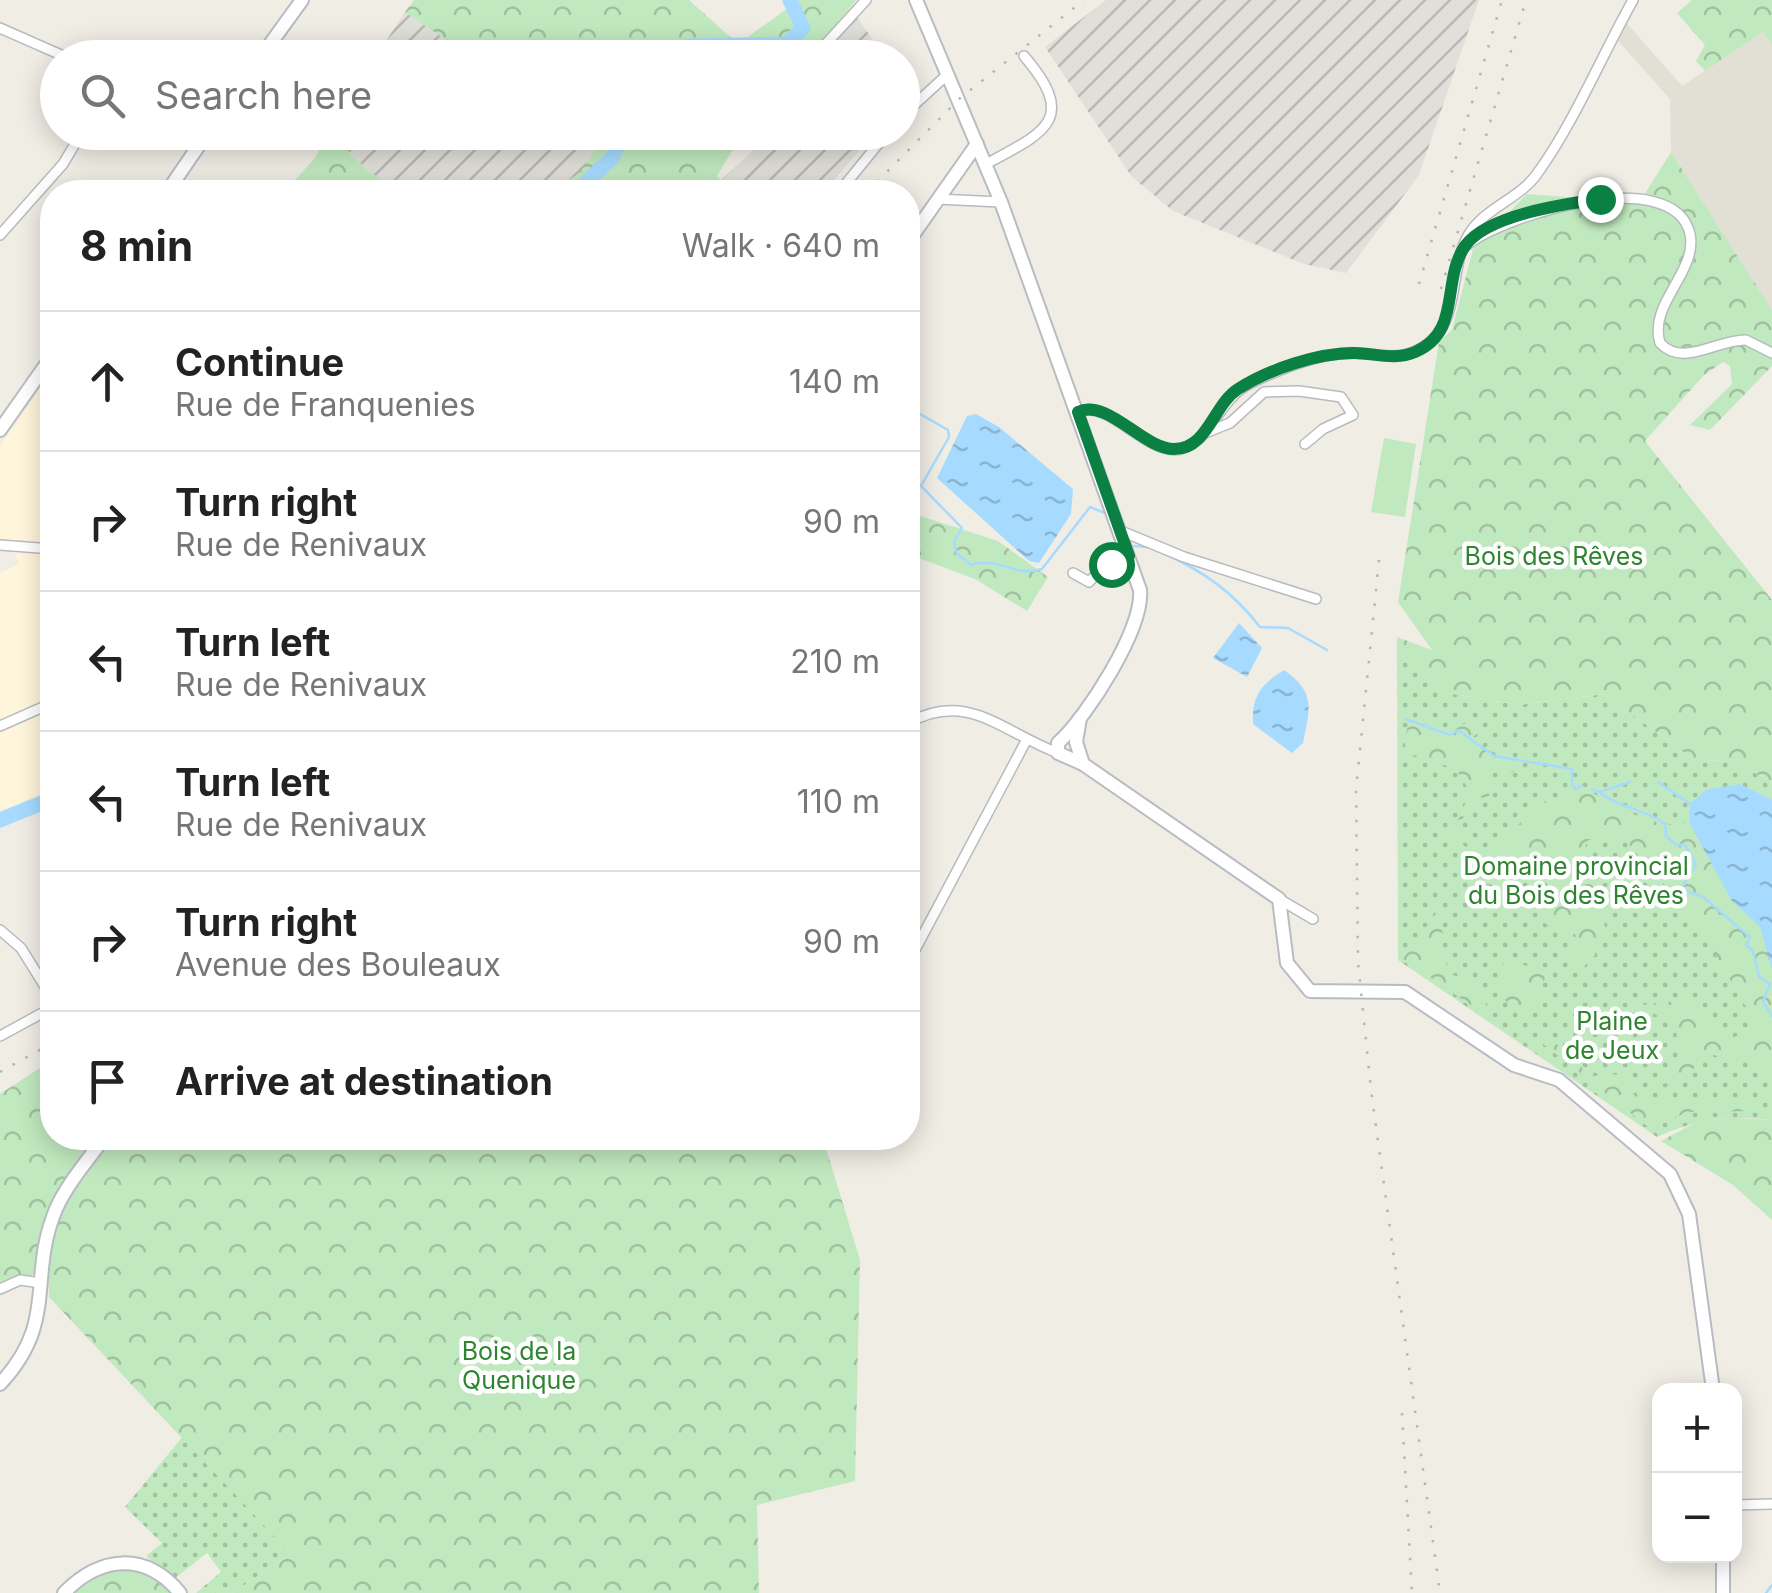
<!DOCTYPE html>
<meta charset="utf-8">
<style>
:root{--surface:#fff;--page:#f6f6f6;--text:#222;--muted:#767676;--line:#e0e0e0}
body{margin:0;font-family:Inter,sans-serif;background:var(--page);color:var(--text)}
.controls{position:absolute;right:30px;bottom:30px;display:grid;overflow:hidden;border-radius:20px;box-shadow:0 5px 25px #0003}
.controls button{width:90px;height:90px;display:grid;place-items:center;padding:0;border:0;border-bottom:2px solid var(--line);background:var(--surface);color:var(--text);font:50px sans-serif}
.stop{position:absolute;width:30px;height:30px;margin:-22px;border:8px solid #0b8043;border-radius:50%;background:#fff}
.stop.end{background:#0b8043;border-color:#fff;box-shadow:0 2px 10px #0008}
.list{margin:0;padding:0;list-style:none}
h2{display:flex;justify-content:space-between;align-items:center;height:130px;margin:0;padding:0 40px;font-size:42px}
h2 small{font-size:32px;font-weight:400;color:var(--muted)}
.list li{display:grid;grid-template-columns:65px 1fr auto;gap:30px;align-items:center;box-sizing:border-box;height:140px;padding:0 40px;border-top:2px solid var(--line)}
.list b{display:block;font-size:38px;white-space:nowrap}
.list p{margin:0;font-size:32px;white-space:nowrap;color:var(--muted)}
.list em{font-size:32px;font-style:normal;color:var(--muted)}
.icon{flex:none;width:55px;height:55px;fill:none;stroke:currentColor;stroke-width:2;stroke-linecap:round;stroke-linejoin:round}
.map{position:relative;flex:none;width:1772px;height:1593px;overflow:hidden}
.search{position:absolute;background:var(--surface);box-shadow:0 5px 25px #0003;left:40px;top:40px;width:880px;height:110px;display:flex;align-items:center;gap:25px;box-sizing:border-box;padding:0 35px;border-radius:55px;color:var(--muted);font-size:38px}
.panel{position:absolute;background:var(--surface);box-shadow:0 5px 25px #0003;left:40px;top:180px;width:880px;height:970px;border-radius:40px}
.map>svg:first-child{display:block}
.commercial{fill:#fff5db}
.industrial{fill:url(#industrial-furrows)}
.education{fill:#e2dfd5}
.grass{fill:url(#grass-dots)}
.forest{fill:url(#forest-crowns)}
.pitch{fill:#c1e9bf}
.water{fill:url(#water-ripples)}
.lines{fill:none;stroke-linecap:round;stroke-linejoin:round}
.stream{stroke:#a6dbff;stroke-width:2.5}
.river{stroke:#a6dbff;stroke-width:15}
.street-casing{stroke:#b7bbbf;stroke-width:12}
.secondary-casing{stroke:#b8bcc2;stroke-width:16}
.street{stroke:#fff;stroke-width:9}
.secondary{stroke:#fff;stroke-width:12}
.rail{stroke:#b4b5b6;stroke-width:2.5;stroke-dasharray:2.5 12;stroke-linecap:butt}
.route{stroke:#0b8043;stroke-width:12}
.labels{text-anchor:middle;stroke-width:9;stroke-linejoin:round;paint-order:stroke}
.park-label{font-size:25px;fill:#2e842f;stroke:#fff}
</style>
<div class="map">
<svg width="1772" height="1593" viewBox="0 0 1772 1593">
<defs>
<pattern id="industrial-furrows" width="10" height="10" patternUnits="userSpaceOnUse" patternTransform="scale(2.5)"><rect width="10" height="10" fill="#e1dfd9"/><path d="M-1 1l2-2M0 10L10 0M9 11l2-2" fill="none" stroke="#bab8b4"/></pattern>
<pattern id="grass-dots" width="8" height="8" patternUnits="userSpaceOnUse" patternTransform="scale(2.5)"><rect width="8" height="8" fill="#c1e9bf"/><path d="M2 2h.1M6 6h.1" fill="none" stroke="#a0c09f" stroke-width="1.8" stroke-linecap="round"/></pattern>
<pattern id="forest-crowns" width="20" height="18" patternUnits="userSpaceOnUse" patternTransform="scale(2.5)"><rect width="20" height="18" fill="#c1e9bf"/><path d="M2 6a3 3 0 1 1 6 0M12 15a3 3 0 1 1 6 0" fill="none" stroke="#a0c09f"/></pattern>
<pattern id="water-ripples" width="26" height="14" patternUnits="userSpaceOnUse" patternTransform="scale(2.5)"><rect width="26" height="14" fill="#a6dbff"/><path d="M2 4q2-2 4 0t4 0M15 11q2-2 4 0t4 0" fill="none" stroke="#8ab5d2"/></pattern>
</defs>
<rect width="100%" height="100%" fill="#f0ede5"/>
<polygon class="commercial" points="52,371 52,789 0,811 0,573 19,564 14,552 0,550 0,446"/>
<g class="industrial">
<polygon points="1106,0 1479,0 1419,175 1346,273 1304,264 1173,211 1132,177 1045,47"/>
<polygon points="405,12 464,52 494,49 511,57 375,58"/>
<polygon points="857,17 885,57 819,58"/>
<polygon points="330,133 608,133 577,175 550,192 404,192 369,172"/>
<polygon points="754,133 874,133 824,192 730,192 721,180 758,146"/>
</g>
<polygon class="education" points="1623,19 1682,86 1763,32 1772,45 1772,310 1671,152 1670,99 1614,36"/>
<g class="grass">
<path d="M1397 652 1447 693 1519 705 1604 694 1696 761 1727 760 1772 781V1120C1728 1115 1697 1119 1657 1137L1398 960Z"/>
<polygon points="183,1436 291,1554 232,1593 196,1593 221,1572 207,1553 174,1579 146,1556 162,1543 125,1507"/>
</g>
<g class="forest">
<polygon points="414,0 689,0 738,44 799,0 856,0 809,58 511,57 494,49 464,52 405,12"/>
<polygon points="1692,0 1772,0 1772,45 1763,32 1705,71 1696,61 1705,45 1677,13"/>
<polygon points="608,132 743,133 717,176 730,192 549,192 577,175"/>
<polygon points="329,133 369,172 404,192 284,192 314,159"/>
<polygon points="1671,152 1772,310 1772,366 1710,430 1690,425 1732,384 1730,366 1723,362 1704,375 1645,441 1772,600 1772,781 1727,760 1696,761 1604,694 1519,705 1447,693 1397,652 1397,637 1432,650 1398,602 1439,342 1452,330 1473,249 1527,194 1579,198 1595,188 1606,196 1644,195"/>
<polygon points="908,512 998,541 1048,577 1027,611 975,579 908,554"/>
<path d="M1419 721 1449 731 1469 722 1485 727 1466 743 1520 761 1514 772 1482 771 1490 785 1499 782 1487 798 1476 797 1458 826 1463 845 1487 860 1537 804 1585 788C1610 804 1661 833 1689 822L1732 901 1766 939 1772 969 1771 1075 1756 1063 1702 1053C1695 1072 1681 1083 1660 1084L1661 1068 1672 1070 1678 1061 1676 1028 1641 1005 1685 1000 1726 1041 1757 1026 1709 943 1674 901 1650 861 1621 838 1588 840 1583 853 1607 933 1596 938 1595 955 1579 972 1570 952 1576 935 1544 923 1550 884 1524 872 1482 906 1468 908 1482 865 1450 839 1470 792 1456 769 1407 753 1404 741 1409 722Z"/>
<polygon points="1442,905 1443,956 1450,974 1475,982 1494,1021 1403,959"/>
<path d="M1508 959 1546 973 1541 993 1519 1015C1501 1000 1488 978 1508 959Z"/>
<polygon points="1548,1036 1591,1076 1625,1074 1634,1095 1644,1103 1753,1102 1759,1111 1690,1112 1647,1126 1543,1044"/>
<polygon points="52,1060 52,1138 823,1138 860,1260 855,1481 757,1505 759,1593 232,1593 291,1554 49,1297 49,1269 39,1268 31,1276 0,1285 0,1094"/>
<polygon points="1734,1118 1772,1120 1772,1220 1733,1185 1661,1141 1698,1121"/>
<polygon points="128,1568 160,1581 170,1593 73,1593 107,1571"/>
</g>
<polygon class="pitch" points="1384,438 1416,444 1405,517 1371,512"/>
<g class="water">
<polygon points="976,414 999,427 1073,489 1071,514 1039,563 1029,561 937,478 967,416"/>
<polygon points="1239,623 1262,648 1247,677 1213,658"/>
<path d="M1284 670C1316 693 1310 707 1303 743L1292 753 1253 724C1251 695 1263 683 1284 670Z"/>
<polygon points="1740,784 1772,800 1772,969 1760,927 1732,901 1689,822 1690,804 1706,790"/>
</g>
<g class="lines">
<g class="stream">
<polyline points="590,182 624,192"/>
<path d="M908 407 948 430 949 437 921 486 962 528 954 542 957 554 971 565C998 556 1016 578 1042 569L1090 507 1105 513"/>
<polyline points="1134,546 1149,547"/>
<path d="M1161 552C1203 571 1232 591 1260 627L1288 628 1327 650"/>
<polyline points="1406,719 1450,735 1458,730 1494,756 1572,769 1572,785 1576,789 1582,785"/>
<polyline points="1658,782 1690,804"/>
<polyline points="1592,789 1599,792 1630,782"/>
<path d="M1599 792C1619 808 1644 808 1665 824L1666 836 1676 845H1685L1696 864 1681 889 1703 897 1750 937 1746 945 1753 951 1759 977 1770 984 1763 1002 1772 1016"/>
<polyline points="1766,1593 1772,1585"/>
</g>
<g class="river">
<polyline points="674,58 690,46 786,44 803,28 790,0"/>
<polyline points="576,192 613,157 622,132"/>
<polyline points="0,820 52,799"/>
</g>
<defs>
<g id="street">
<polyline points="0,28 68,58"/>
<polyline points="813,58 866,0"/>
<polyline points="902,116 948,74"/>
<polyline points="187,132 199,146"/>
<path d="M986 164C1046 132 1078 119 1024 56"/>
<polyline points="839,192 888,132"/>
<polyline points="937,199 1001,202"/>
<polyline points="0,235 63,164 82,132"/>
<path d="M1466 246C1502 215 1674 163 1690 234 1698 272 1648 303 1660 343 1683 368 1718 339 1746 340L1772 353"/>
<path d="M1078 412C1108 397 1147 457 1181 449 1210 442 1219 398 1251 383 1281 369 1312 356 1345 353 1371 351 1395 363 1420 349 1463 326 1447 270 1469 234 1485 208 1519 199 1537 174 1575 121 1601 57 1633 0"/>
<polyline points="1205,433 1230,423 1264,392 1299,391 1341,397 1353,415 1323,429 1305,444"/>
<polyline points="1121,531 1184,557 1316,599"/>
<polyline points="0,545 52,549"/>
<polyline points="1073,573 1089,582 1101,569 1129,556"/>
<path d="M908 723C968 690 1002 732 1058 753"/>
<polyline points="0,726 52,703"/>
<polyline points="1279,899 1313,919"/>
<polyline points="0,930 21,948 49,993 46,1011 0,1036"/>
<polyline points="908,963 1026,741"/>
<polyline points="0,1289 20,1280 41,1283"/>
<polyline points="1734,1505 1772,1504"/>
</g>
<g id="secondary">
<path d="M916 0 1001 202 1140 590C1144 628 1087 717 1058 743V753L1083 764 1279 899 1287 963 1310 991 1405 992 1514 1065 1559 1080 1670 1174 1689 1214 1713 1390"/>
<polyline points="260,58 302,0"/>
<polyline points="167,192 208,132"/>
<polyline points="908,242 977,144"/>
<polyline points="0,430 52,356"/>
<polyline points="1080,718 1076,742 1083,764"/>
<path d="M0 1384C59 1321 27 1278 56 1209 67 1184 88 1160 104 1138"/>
<polyline points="1723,1556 1723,1593"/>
<path d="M64 1593C100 1556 145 1551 180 1593"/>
</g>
</defs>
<use href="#street" class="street-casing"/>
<use href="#secondary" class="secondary-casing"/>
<use href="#street" class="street"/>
<use href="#secondary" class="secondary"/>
<g class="rail">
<polyline points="867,192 959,99 1084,0"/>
<polyline points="1419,284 1502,0"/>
<polyline points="1441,289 1526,0"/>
<polyline points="1379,560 1356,790 1358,962 1371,1090 1440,1593"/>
<polyline points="0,1072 52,1043"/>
<polyline points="1402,1413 1412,1593"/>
</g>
</g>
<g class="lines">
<path class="route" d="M1111 564 1129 556 1078 412C1108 398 1143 449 1174 449 1208 449 1213 405 1238 389 1270 369 1317 353 1354 353 1375 353 1394 361 1415 352 1462 332 1441 281 1465 246 1487 215 1564 204 1600 199"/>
</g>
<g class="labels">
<g class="park-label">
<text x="1554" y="565">Bois des Rêves</text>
<text x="1576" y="875">Domaine provincial<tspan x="1576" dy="29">du Bois des Rêves</tspan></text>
<text x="1612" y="1030">Plaine<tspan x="1612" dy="29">de Jeux</tspan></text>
<text x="519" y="1360">Bois de la<tspan x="519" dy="29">Quenique</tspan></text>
</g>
</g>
</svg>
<div class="controls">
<button>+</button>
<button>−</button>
</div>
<div class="stop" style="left:1111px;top:564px"></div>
<div class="stop end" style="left:1600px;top:199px"></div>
<div class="search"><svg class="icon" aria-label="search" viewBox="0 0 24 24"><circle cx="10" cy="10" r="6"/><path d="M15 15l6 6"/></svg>Search here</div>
<section class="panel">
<h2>8 min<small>Walk · 640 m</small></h2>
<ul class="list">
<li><svg class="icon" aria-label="ahead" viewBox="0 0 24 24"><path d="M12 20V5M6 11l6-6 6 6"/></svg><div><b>Continue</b><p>Rue de Franquenies</p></div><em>140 m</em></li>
<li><svg class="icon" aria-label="right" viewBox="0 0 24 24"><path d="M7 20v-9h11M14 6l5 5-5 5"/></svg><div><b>Turn right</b><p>Rue de Renivaux</p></div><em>90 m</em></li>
<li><svg class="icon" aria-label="left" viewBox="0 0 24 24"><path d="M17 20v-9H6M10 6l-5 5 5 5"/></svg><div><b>Turn left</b><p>Rue de Renivaux</p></div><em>210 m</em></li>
<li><svg class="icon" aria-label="left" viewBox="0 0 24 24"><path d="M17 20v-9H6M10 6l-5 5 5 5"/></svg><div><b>Turn left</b><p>Rue de Renivaux</p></div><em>110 m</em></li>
<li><svg class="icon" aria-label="right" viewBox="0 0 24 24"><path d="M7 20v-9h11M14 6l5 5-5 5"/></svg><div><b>Turn right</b><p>Avenue des Bouleaux</p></div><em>90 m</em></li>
<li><svg class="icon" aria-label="arrive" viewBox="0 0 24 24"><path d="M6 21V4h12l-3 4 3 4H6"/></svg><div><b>Arrive at destination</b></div></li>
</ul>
</section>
</div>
